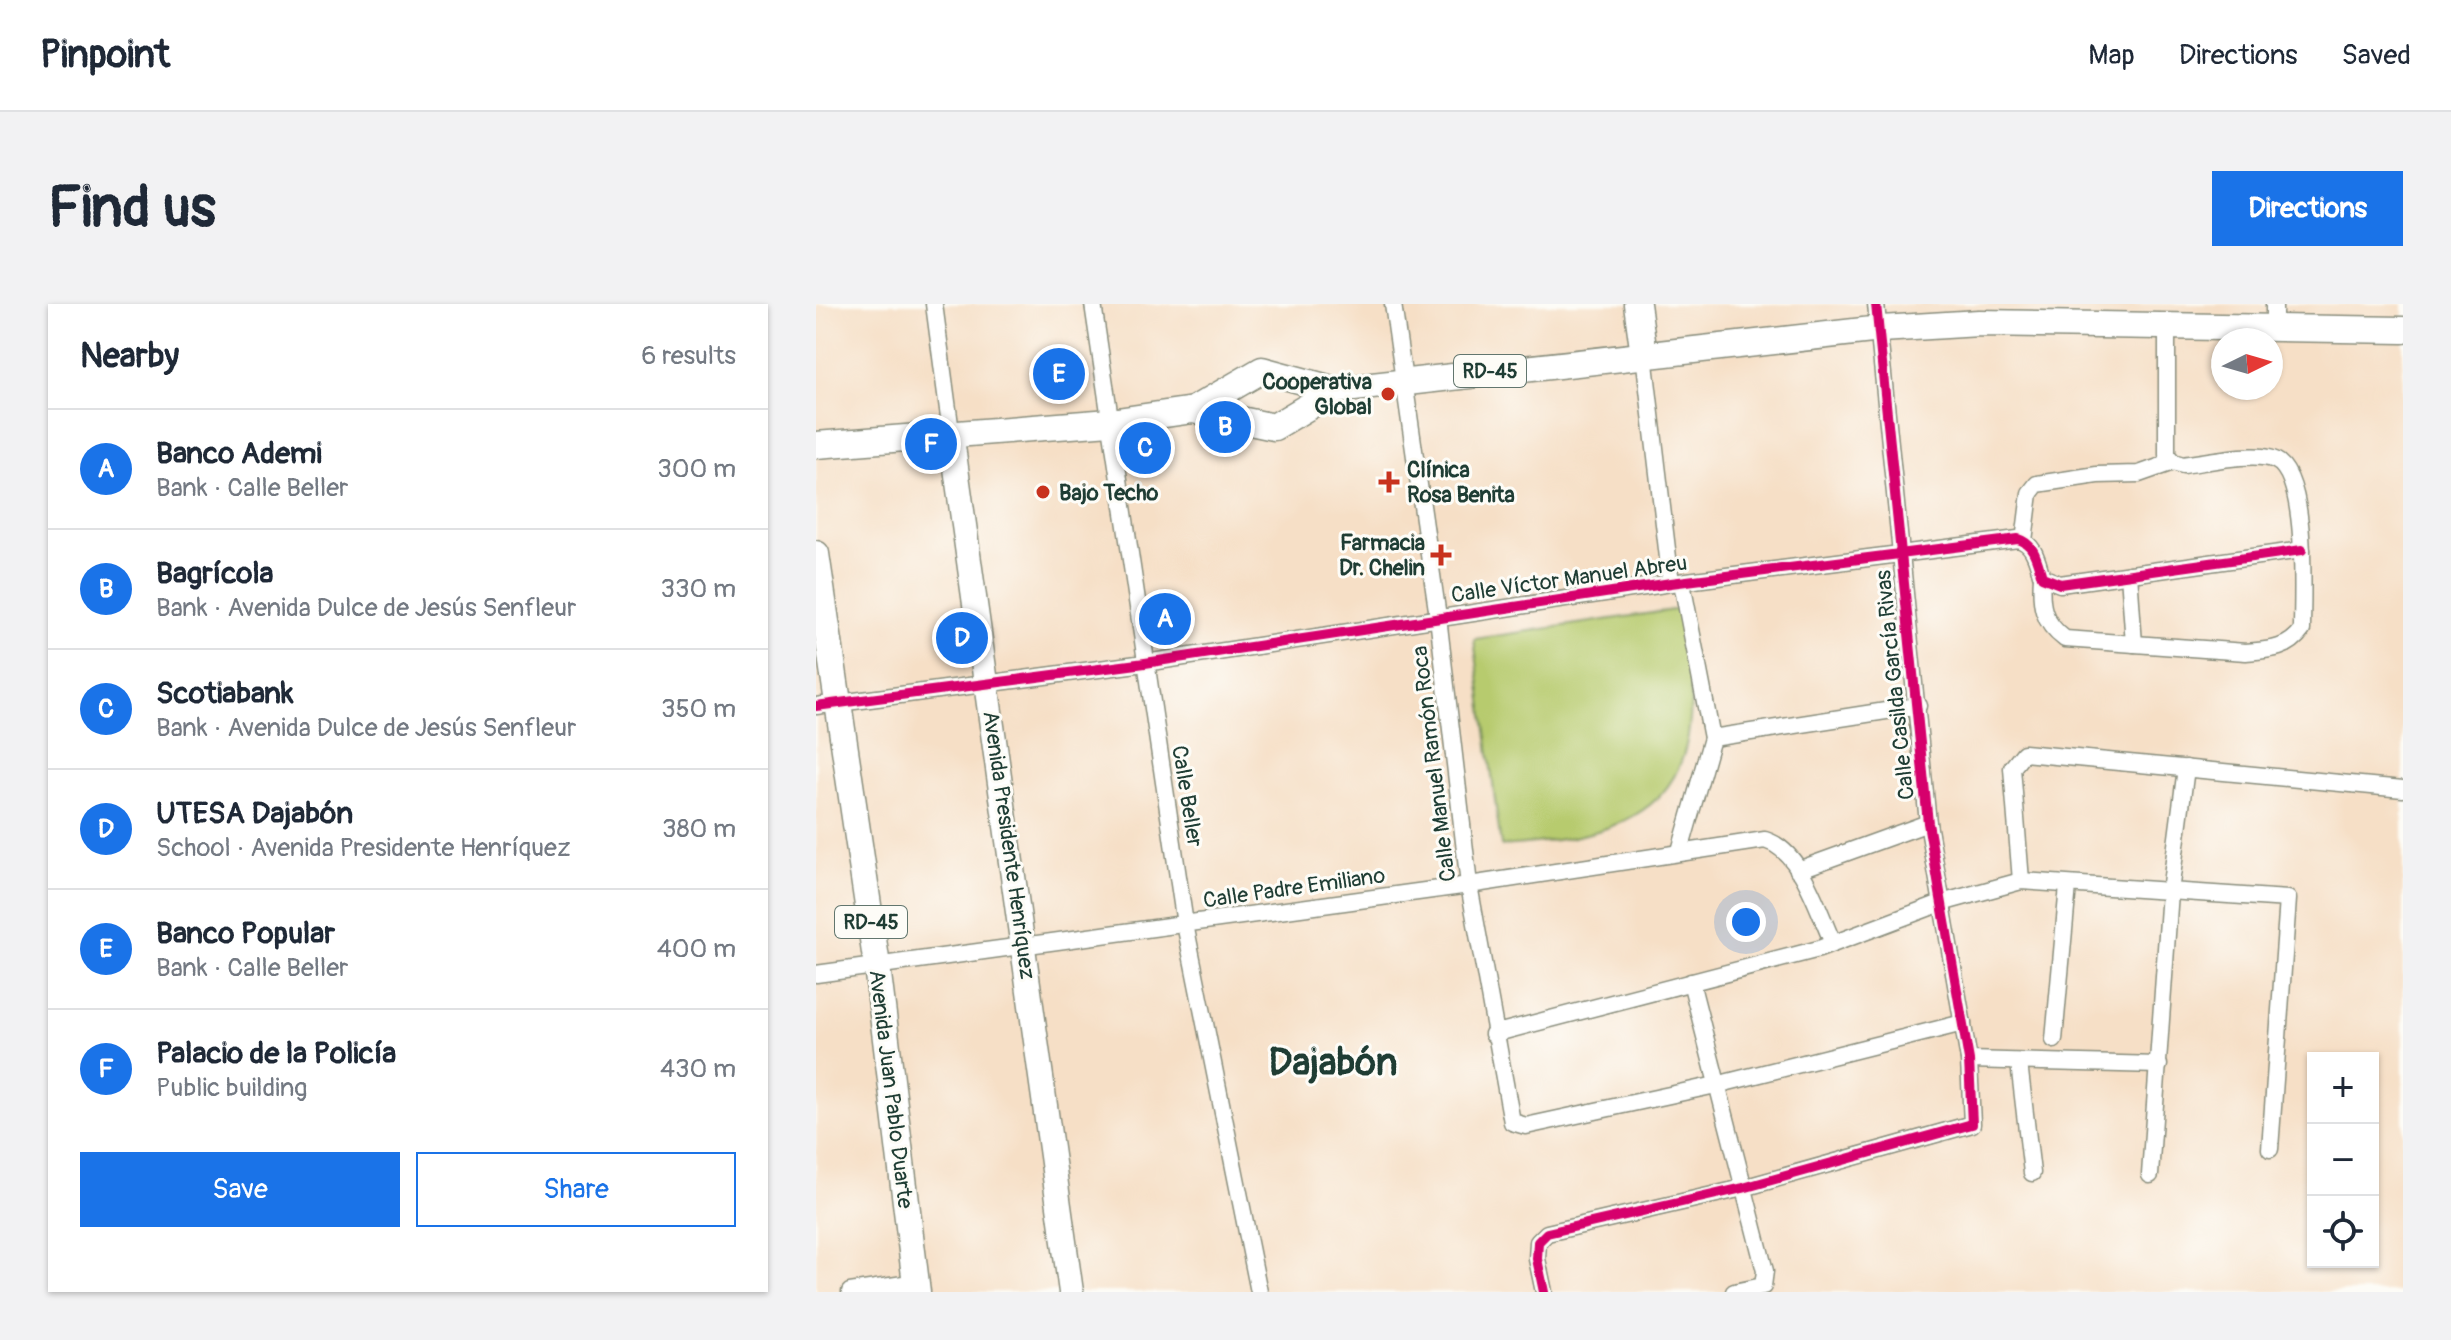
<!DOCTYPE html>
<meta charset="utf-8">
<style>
:root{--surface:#fff;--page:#f2f2f3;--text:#1f2937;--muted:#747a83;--line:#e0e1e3;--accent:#1a73e8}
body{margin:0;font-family:Pangolin,sans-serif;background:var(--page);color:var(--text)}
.controls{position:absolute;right:24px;bottom:24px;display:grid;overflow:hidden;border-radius:0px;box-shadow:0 2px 6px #0004}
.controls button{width:72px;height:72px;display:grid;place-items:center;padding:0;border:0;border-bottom:2px solid var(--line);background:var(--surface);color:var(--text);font:40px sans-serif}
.compass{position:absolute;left:1395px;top:24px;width:72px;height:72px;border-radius:50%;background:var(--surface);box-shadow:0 2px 6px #0004;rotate:85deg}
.you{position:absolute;left:930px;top:618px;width:28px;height:28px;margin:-20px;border:6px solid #fff;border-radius:50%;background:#1a73e8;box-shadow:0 0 0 12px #1a73e833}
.badge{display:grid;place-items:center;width:52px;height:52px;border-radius:50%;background:var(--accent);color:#fff;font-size:26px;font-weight:700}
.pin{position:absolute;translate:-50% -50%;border:4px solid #fff;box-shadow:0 2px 8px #0006}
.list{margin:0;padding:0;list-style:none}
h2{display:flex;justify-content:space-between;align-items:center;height:104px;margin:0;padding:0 32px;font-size:34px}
h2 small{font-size:26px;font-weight:400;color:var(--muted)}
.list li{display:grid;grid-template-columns:52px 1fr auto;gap:24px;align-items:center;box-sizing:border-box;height:120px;padding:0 32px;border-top:2px solid var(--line)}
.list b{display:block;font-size:30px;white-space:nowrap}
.list p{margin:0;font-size:26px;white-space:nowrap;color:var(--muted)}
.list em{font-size:26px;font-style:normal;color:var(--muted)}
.actions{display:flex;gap:16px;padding:24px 32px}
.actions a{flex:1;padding:18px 0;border:2px solid var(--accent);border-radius:0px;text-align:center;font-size:28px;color:var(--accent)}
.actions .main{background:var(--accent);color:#fff}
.icon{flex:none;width:44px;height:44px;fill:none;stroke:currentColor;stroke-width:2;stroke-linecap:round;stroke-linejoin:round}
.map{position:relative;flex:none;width:1587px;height:988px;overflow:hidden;border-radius:0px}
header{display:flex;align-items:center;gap:48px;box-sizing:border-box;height:112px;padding:0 40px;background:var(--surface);border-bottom:2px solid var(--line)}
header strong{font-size:38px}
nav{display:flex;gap:44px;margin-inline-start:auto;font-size:28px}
.intro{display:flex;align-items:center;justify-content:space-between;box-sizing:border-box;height:192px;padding:0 48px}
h1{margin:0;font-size:56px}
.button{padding:20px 36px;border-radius:0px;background:var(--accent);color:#fff;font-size:28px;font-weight:700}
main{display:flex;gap:48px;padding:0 48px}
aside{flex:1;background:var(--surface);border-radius:0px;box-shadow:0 2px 6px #0004}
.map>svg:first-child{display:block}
.green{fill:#b7cb6e;stroke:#6b8451;stroke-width:2}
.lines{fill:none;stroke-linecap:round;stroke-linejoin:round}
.street-casing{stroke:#8a8e7d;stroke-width:19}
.secondary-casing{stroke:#8a8e7d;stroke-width:27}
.primary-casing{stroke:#8a8e7d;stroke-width:29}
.street{stroke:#fff;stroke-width:16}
.secondary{stroke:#fff;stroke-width:24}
.primary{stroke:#fff;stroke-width:26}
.cycleway-casing{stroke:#fdfcf7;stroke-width:15}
.cycleway{stroke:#d6006c;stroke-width:10}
.poi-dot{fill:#c8321e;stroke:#fdfcf7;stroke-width:3}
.labels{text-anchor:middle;stroke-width:6;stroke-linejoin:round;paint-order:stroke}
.shield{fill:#fdfcf7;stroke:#62766e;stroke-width:2}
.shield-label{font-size:20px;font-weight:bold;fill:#1f3d34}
.poi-label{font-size:22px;font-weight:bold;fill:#1f3d34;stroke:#fdfcf7;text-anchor:end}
.street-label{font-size:22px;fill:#1f3d34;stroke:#fdfcf7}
.town-label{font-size:38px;font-weight:bold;fill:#1f3d34;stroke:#fdfcf7}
</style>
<header>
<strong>Pinpoint</strong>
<nav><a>Map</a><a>Directions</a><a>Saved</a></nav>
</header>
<div class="intro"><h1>Find us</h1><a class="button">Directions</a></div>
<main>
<aside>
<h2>Nearby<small>6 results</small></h2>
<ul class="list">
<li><span class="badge">A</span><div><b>Banco Ademi</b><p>Bank · Calle Beller</p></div><em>300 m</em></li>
<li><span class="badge">B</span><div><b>Bagrícola</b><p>Bank · Avenida Dulce de Jesús Senfleur</p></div><em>330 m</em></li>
<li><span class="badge">C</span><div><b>Scotiabank</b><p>Bank · Avenida Dulce de Jesús Senfleur</p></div><em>350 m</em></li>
<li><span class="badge">D</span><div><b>UTESA Dajabón</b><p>School · Avenida Presidente Henríquez</p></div><em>380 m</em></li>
<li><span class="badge">E</span><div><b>Banco Popular</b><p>Bank · Calle Beller</p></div><em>400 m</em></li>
<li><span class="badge">F</span><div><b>Palacio de la Policía</b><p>Public building</p></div><em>430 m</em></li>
</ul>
<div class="actions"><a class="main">Save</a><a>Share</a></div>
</aside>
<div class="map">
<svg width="1587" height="988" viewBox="0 0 1587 988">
<rect width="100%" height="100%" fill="#fdfcf7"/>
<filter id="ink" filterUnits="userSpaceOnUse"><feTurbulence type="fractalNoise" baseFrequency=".0125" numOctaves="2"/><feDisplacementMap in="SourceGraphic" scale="16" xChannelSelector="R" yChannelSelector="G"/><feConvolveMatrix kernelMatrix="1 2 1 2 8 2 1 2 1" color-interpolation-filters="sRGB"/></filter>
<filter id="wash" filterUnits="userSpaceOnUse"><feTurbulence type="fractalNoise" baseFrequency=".006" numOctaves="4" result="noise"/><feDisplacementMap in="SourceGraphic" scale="32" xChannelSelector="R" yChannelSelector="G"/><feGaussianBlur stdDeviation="1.8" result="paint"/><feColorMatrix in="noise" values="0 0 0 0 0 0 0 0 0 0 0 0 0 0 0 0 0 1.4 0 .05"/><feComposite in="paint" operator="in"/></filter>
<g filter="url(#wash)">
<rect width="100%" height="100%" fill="#f6dfc6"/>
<path class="green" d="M864 305C897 473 858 531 685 542L658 335Z"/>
</g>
<g filter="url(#ink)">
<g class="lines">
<defs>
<g id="street">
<polyline points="118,0 135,128"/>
<polyline points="277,0 369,620 443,988"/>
<polyline points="577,0 622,313 653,581 696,818 710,822 900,781 1147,719"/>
<polyline points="1458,23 1458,0"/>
<polyline points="828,51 855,279"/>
<polyline points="1208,237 1214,189 1221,180 1281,171 1323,170 1357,158"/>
<polyline points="1313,270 1318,340"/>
<path d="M1226 273C1224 300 1226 318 1249 335L1430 348C1452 346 1472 346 1486 326 1486 292 1493 172 1459 156 1439 147 1390 158 1367 161L1357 158 1351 151V22"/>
<path d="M0 402 329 359 855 279 1202 235C1219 240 1221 257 1226 273L1244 280 1486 246"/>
<polyline points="896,434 1102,402"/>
<polyline points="864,547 896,434 866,279"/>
<polyline points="982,566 1112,519"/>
<polyline points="1205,577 1196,464 1208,449 1587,485"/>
<path d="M0 670 653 581 949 536C986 547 1002 607 1017 639"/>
<polyline points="875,678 949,967 947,982 918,988"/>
<polyline points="677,730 1003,645 1125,599 1205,577 1472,595 1454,845"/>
<polyline points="1238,736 1252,582"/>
<polyline points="1153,756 1343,761"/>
<polyline points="1203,759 1216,869"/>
<polyline points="1334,871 1354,588 1370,464"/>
<polyline points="34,988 101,978"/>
<polyline points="728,988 721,955 722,938 731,929 927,884 1156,820 1153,756 1112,519 1060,0"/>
</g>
<polyline id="secondary" points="135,128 255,988"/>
<g id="primary">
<polyline points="821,0 828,51"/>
<polyline points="377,106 446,66 520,86"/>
<polyline points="0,141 294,118 377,106 458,123 520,86 1065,25 1163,19 1587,26"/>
<polyline points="0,250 61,662 101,988"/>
</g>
</defs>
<use href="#street" class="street-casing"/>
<use href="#secondary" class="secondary-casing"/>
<use href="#primary" class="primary-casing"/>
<use href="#street" class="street"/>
<use href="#secondary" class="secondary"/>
<use href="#primary" class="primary"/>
<defs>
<g id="cycleway">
<path d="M0 402 329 359 855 279 1202 235C1219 240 1221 257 1226 273L1244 280 1486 246"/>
<polyline points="728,988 721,955 722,938 731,929 927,884 1156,820 1153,756 1112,519 1060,0"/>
</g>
</defs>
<use href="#cycleway" class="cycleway-casing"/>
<use href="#cycleway" class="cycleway"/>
</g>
</g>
<g class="poi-dot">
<circle cx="572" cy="90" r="8"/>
<path d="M569 166h8v8h8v8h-8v8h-8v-8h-8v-8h8z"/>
<circle cx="227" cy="188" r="8"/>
<path d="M621 239h8v8h8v8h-8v8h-8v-8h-8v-8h8z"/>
</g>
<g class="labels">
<g class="shield">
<rect x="638" y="51" width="72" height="32" rx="6"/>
<rect x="19" y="602" width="72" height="32" rx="6"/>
</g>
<g class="shield-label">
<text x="674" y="74">RD-45</text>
<text x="55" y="625">RD-45</text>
</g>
<g class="poi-label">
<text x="556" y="85">Cooperativa<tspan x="556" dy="25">Global</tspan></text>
<text x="591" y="173" text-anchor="start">Clínica<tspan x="591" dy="25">Rosa Benita</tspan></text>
<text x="243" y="196" text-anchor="start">Bajo Techo</text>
<text x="609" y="246">Farmacia<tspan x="609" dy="25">Dr. Chelin</tspan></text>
</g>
<g class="street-label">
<text transform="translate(753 274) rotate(-8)" y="8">Calle Víctor Manuel Abreu</text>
<text transform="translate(1078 381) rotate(-96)" y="8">Calle Casilda García Rivas</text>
<text transform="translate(617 460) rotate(-97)" y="8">Calle Manuel Ramón Roca</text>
<text transform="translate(372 492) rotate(81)" y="8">Calle Beller</text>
<text transform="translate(194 541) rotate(82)" y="8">Avenida Presidente Henríquez</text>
<text transform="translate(478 583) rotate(-8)" y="8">Calle Padre Emiliano</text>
<text transform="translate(76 785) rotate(83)" y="8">Avenida Juan Pablo Duarte</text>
</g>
<g class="town-label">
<text x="517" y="771">Dajabón</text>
</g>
</g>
</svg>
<div class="controls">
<button>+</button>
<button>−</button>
<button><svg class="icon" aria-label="locate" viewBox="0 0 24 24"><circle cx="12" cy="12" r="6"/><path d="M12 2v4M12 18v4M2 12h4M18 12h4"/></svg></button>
</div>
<svg class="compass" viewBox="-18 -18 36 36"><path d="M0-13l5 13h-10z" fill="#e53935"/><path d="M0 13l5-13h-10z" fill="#747a83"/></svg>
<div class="you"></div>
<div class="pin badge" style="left:349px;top:315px">A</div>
<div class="pin badge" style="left:409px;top:123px">B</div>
<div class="pin badge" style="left:329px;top:144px">C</div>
<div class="pin badge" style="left:146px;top:334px">D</div>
<div class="pin badge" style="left:243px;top:70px">E</div>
<div class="pin badge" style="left:115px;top:140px">F</div>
</div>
</main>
